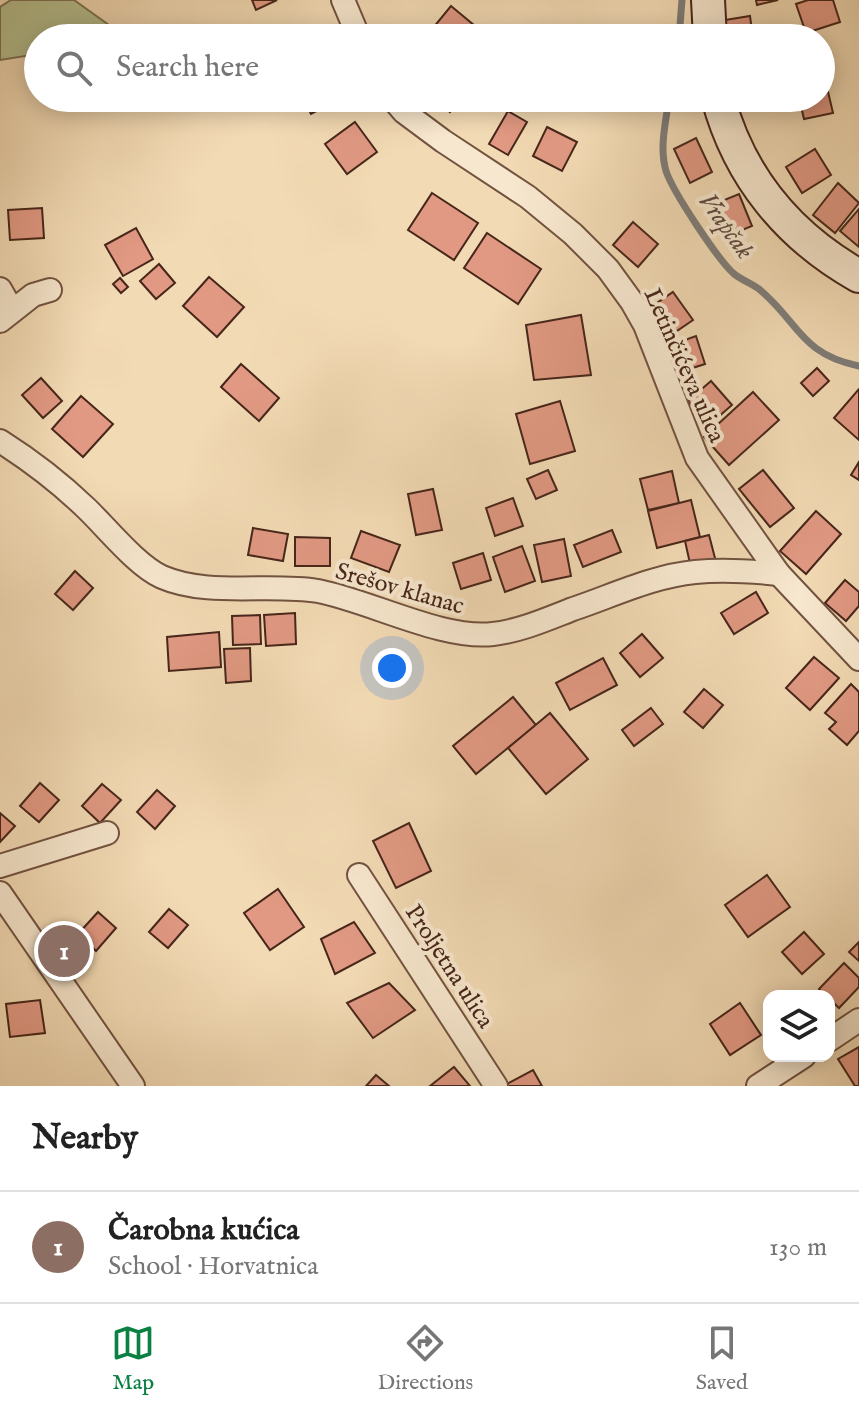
<!DOCTYPE html>
<meta charset="utf-8">
<style>
:root{--surface:#fff;--page:#f2f2f2;--text:#222;--muted:#767676;--line:#e0e0e0;--accent:#0b8043}
body{margin:0;font-family:"IM FELL English",serif;background:var(--page);color:var(--text)}
.controls{position:absolute;right:24px;bottom:24px;display:grid;overflow:hidden;border-radius:16px;box-shadow:0 4px 20px #0003}
.controls button{width:72px;height:72px;display:grid;place-items:center;padding:0;border:0;border-bottom:2px solid var(--line);background:var(--surface);color:var(--text);font:40px sans-serif}
.you{position:absolute;left:392px;top:668px;width:28px;height:28px;margin:-20px;border:6px solid #fff;border-radius:50%;background:#1a73e8;box-shadow:0 0 0 12px #1a73e833}
.badge{display:grid;place-items:center;width:52px;height:52px;border-radius:50%;background:var(--accent);color:#fff;font-size:26px;font-weight:700}
.pin{position:absolute;translate:-50% -50%;border:4px solid #fff;box-shadow:0 2px 8px #0006}
.list{margin:0;padding:0;list-style:none}
h2{display:flex;justify-content:space-between;align-items:center;height:104px;margin:0;padding:0 32px;font-size:34px}
h2 small{font-size:26px;font-weight:400;color:var(--muted)}
.list li{display:grid;grid-template-columns:52px 1fr auto;gap:24px;align-items:center;box-sizing:border-box;height:112px;padding:0 32px;border-top:2px solid var(--line)}
.list b{display:block;font-size:30px;white-space:nowrap}
.list p{margin:0;font-size:26px;white-space:nowrap;color:var(--muted)}
.list em{font-size:26px;font-style:normal;color:var(--muted)}
.icon{flex:none;width:44px;height:44px;fill:none;stroke:currentColor;stroke-width:2;stroke-linecap:round;stroke-linejoin:round}
.map{position:relative;flex:none;width:859px;height:1086px;overflow:hidden}
.search{position:absolute;background:var(--surface);box-shadow:0 4px 20px #0003;left:24px;right:24px;top:24px;height:88px;display:flex;align-items:center;gap:20px;box-sizing:border-box;padding:0 28px;border-radius:44px;color:var(--muted);font-size:30px}
.sheet{height:216px;background:var(--surface)}
nav{display:flex;justify-content:space-around;align-items:center;box-sizing:border-box;height:112px;border-top:2px solid var(--line);background:var(--surface);font-size:22px;color:var(--muted)}
nav a{display:grid;justify-items:center;gap:4px}
nav .on{color:var(--accent)}
.map>svg:first-child{display:block}
.green{fill:#b6c090;stroke:#7e7355;stroke-width:2}
.lines{fill:none;stroke-linecap:round;stroke-linejoin:round}
.stream{stroke:#7e7d79;stroke-width:7}
.building{fill:#e19983;stroke:#47261a;stroke-width:2}
.street-casing{stroke:#725340;stroke-width:26}
.secondary-casing{stroke:#47261a;stroke-width:36}
.street{stroke:#f7e7ce;stroke-width:22}
.secondary{stroke:#f7e7ce;stroke-width:32}
.labels{text-anchor:middle;stroke-width:8;stroke-linejoin:round;paint-order:stroke}
.street-label{font-size:24px;fill:#47261a;stroke:#f7e7ce}
.water-label{font-size:26px;font-style:italic;fill:#5e4a42;stroke:#f7e7ce}
</style>
<div class="map">
<svg width="859" height="1086" viewBox="0 0 859 1086">
<rect width="100%" height="100%" fill="#f2dab4"/>
<filter id="stains"><feTurbulence type="fractalNoise" baseFrequency=".0025" numOctaves="4"/><feColorMatrix values="0 0 0 0 .2 0 0 0 0 .09 0 0 0 0 .02 0 0 0 .5 -.17"/></filter>
<radialGradient id="worn" r=".72"><stop offset=".6" stop-color="#630" stop-opacity="0"/><stop offset="1" stop-color="#630" stop-opacity=".3"/></radialGradient>
<polygon class="green" points="11,0 74,0 127,38 38,38 38,54 0,60 0,7"/>
<g class="lines">
<g class="stream">
<polyline points="679,38 682,0"/>
<path d="M669 98C666 122 659 147 666 171 673 192 717 258 733 273 741 280 751 283 759 289 799 322 800 354 859 366"/>
</g>
</g>
<g class="building">
<polygon points="252,0 277,0 256,10"/>
<polygon points="756,0 778,0 757,5"/>
<polygon points="808,0 833,0 840,22 806,33 796,4"/>
<polygon points="451,6 475,26 466,38 433,38 428,34"/>
<polygon points="750,16 753,38 727,38 725,20"/>
<polygon points="394,29 401,38 382,38"/>
<polygon points="821,62 833,113 804,119 799,98 821,98"/>
<polygon points="303,98 341,98 311,114"/>
<polygon points="431,98 459,98 450,112"/>
<polygon points="508,111 527,122 508,155 489,144"/>
<polygon points="355,122 377,152 347,174 325,144"/>
<polygon points="547,127 577,142 562,171 533,156"/>
<polygon points="696,138 712,172 690,183 674,149"/>
<polygon points="815,149 831,175 802,193 786,167"/>
<polygon points="838,183 859,203 835,233 813,215"/>
<polygon points="432,193 478,223 454,260 408,230"/>
<polygon points="739,194 752,226 725,237 712,205"/>
<polygon points="42,208 44,238 10,240 8,210"/>
<polygon points="859,209 859,247 840,231"/>
<polygon points="633,222 658,244 638,267 613,245"/>
<polygon points="136,228 153,259 123,276 105,245"/>
<polygon points="487,233 541,269 518,304 464,268"/>
<polygon points="159,264 175,283 156,299 140,281"/>
<polygon points="209,277 244,307 217,337 183,306"/>
<polygon points="120,278 128,287 121,293 113,284"/>
<polygon points="673,292 693,320 671,335 651,307"/>
<polygon points="581,315 591,375 534,380 526,325"/>
<polygon points="696,336 705,364 677,373 668,346"/>
<polygon points="241,364 279,398 259,421 221,387"/>
<polygon points="817,368 829,381 813,396 801,383"/>
<polygon points="41,378 62,401 43,418 22,395"/>
<polygon points="711,381 732,405 709,425 688,401"/>
<polygon points="859,389 859,440 834,418"/>
<polygon points="753,392 779,420 729,465 704,437"/>
<polygon points="81,396 113,424 83,457 52,429"/>
<polygon points="560,401 575,451 530,464 516,414"/>
<polygon points="859,462 859,480 851,475"/>
<polygon points="548,470 557,490 536,499 527,479"/>
<polygon points="763,470 794,508 770,527 739,489"/>
<polygon points="672,471 679,503 648,510 640,479"/>
<polygon points="433,489 442,530 416,535 408,494"/>
<polygon points="513,498 523,526 495,536 486,508"/>
<polygon points="691,500 700,537 657,548 648,511"/>
<polygon points="816,511 841,534 806,574 780,551"/>
<polygon points="253,528 288,534 283,561 248,555"/>
<polygon points="612,530 621,552 583,567 574,545"/>
<polygon points="361,531 400,545 389,572 351,558"/>
<polygon points="709,535 716,562 691,568 685,541"/>
<polygon points="295,537 330,538 330,566 295,566"/>
<polygon points="564,539 571,576 542,582 534,545"/>
<polygon points="522,546 535,581 505,592 493,557"/>
<polygon points="483,553 491,580 461,589 453,563"/>
<polygon points="75,571 93,588 73,610 55,594"/>
<polygon points="845,580 859,592 859,606 846,621 825,603"/>
<polygon points="756,592 768,613 734,634 721,613"/>
<polygon points="295,613 296,644 266,646 264,615"/>
<polygon points="260,615 261,644 233,645 232,616"/>
<polygon points="219,632 221,667 169,671 167,637"/>
<polygon points="642,634 663,658 640,677 620,653"/>
<polygon points="250,648 251,681 226,683 224,649"/>
<polygon points="814,657 839,678 810,710 786,688"/>
<polygon points="603,658 617,685 570,710 556,683"/>
<polygon points="851,684 859,692 859,731 847,745 829,729 836,722 825,713"/>
<polygon points="704,689 723,705 703,728 684,712"/>
<polygon points="513,697 536,725 476,774 453,746"/>
<polygon points="651,708 663,724 634,746 622,730"/>
<polygon points="550,713 588,759 546,794 508,748"/>
<polygon points="40,783 59,800 39,822 20,806"/>
<polygon points="102,784 121,800 100,823 82,806"/>
<polygon points="157,790 175,806 155,829 137,812"/>
<polygon points="0,813 15,826 0,842"/>
<polygon points="409,823 431,871 396,888 373,841"/>
<polygon points="767,875 790,907 748,937 725,905"/>
<polygon points="278,889 304,927 270,950 244,913"/>
<polygon points="169,909 188,925 168,948 149,932"/>
<polygon points="98,912 116,928 96,951 78,934"/>
<polygon points="354,922 375,953 335,974 321,939"/>
<polygon points="804,932 824,954 802,974 782,952"/>
<polygon points="859,942 859,961 849,952"/>
<polygon points="844,963 859,978 859,987 839,1008 819,989"/>
<polygon points="389,983 415,1010 373,1038 347,1003"/>
<polygon points="40,1000 45,1033 10,1037 6,1004"/>
<polygon points="740,1003 761,1035 730,1055 710,1024"/>
<polygon points="859,1047 859,1086 855,1086 838,1059"/>
<polygon points="454,1067 470,1086 430,1086"/>
<polygon points="533,1070 542,1086 508,1086 507,1084"/>
<polygon points="376,1075 389,1086 366,1086"/>
</g>
<g class="lines">
<defs>
<g id="street">
<polyline points="343,0 359,38"/>
<polyline points="392,98 404,112 443,141 528,197 573,234 608,269 632,302 645,325 697,458 779,574 859,659"/>
<polyline points="0,289 12,310"/>
<polyline points="0,321 33,295 50,290"/>
<path d="M0 441C30 460 60 483 86 508 106 527 137 566 162 577 208 597 269 583 318 591 370 601 443 640 493 634 520 631 547 619 573 609 612 596 653 576 695 572 723 569 751 571 779 574"/>
<polyline points="0,866 107,833"/>
<polyline points="359,875 496,1086"/>
<polyline points="0,893 133,1086"/>
<polyline points="829,1040 859,1020"/>
<polyline points="758,1086 804,1056"/>
</g>
<g id="secondary">
<polyline points="708,0 710,38"/>
<path d="M718 98C739 176 788 236 859 276"/>
</g>
</defs>
<use href="#street" class="street-casing"/>
<use href="#secondary" class="secondary-casing"/>
<use href="#street" class="street"/>
<use href="#secondary" class="secondary"/>
</g>
<g class="labels">
<g class="street-label">
<text transform="translate(685 365) rotate(66)" y="8">Letinčićeva ulica</text>
<text transform="translate(400 588) rotate(16)" y="8">Srešov klanac</text>
<text transform="translate(450 966) rotate(57)" y="8">Proljetna ulica</text>
</g>
<g class="water-label">
<text transform="translate(727 225) rotate(54)" y="9">Vrapčak</text>
</g>
</g>
<rect width="100%" height="100%" filter="url(#stains)"/>
<rect width="100%" height="100%" fill="url(#worn)"/>
</svg>
<div class="controls">
<button><svg class="icon" aria-label="layers" viewBox="0 0 24 24"><path d="M12 4l9 5-9 5-9-5zM3 14l9 5 9-5"/></svg></button>
</div>
<div class="you"></div>
<div class="pin badge" style="left:64px;top:951px;background:#8d6e63">1</div>
<div class="search"><svg class="icon" aria-label="search" viewBox="0 0 24 24"><circle cx="10" cy="10" r="6"/><path d="M15 15l6 6"/></svg>Search here</div>
</div>
<section class="sheet">
<h2>Nearby<small></small></h2>
<ul class="list">
<li><span class="badge" style="background:#8d6e63">1</span><div><b>Čarobna kućica</b><p>School · Horvatnica</p></div><em>130 m</em></li>
</ul>
</section>
<nav>
<a class="on"><svg class="icon" aria-label="map" viewBox="0 0 24 24"><path d="M3 6l6-2 6 2 6-2v14l-6 2-6-2-6 2zM9 4v14M15 6v14"/></svg>Map</a>
<a><svg class="icon" aria-label="directions" viewBox="0 0 24 24"><path d="M12 3l9 9-9 9-9-9zM9 14v-3h6M13 9l2 2-2 2"/></svg>Directions</a>
<a><svg class="icon" aria-label="saved" viewBox="0 0 24 24"><path d="M7 4h10v16l-5-4-5 4z"/></svg>Saved</a>
</nav>
